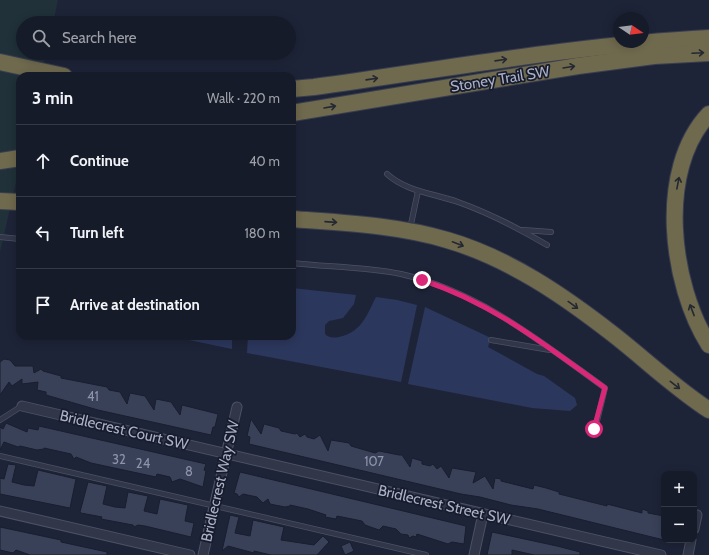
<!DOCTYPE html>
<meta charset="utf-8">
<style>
:root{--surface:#161b2a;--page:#1f2432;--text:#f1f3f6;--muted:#9ea1a8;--line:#353947}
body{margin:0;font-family:Cabin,sans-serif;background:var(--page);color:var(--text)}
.controls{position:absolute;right:12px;bottom:12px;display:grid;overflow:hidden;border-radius:8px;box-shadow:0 2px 10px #0003}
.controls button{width:36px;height:36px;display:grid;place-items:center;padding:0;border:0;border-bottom:1px solid var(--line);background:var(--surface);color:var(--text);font:20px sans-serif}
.compass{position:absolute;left:613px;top:12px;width:36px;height:36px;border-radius:50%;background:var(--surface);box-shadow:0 2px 10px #0003;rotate:103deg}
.stop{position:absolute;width:12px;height:12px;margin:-9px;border:3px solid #db2777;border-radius:50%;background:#fff}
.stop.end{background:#db2777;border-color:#fff;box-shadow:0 1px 4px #0008}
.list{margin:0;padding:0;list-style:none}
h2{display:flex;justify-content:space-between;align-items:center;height:52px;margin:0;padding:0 16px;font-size:17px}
h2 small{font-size:13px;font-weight:400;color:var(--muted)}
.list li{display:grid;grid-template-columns:26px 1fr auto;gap:12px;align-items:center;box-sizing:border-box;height:72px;padding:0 16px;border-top:1px solid var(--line)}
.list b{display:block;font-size:15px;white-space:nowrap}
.list em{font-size:13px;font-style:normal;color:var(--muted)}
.icon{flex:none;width:22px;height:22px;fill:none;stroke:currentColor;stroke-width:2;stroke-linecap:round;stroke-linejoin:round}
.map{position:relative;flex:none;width:709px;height:555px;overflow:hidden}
.search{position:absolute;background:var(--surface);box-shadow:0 2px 10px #0003;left:16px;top:16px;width:280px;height:44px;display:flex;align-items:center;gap:10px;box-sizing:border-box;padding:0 14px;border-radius:22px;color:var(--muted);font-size:15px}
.panel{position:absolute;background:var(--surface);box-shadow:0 2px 10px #0003;left:16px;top:72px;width:280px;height:268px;border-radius:12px}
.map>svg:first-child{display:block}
.green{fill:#203139}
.water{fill:#2c375d}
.building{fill:#394159;stroke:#191e2f}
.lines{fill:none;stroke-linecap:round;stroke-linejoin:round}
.lane-casing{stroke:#4c5164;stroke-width:6}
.street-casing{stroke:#4c5164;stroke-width:11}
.highway-casing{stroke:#393e50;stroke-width:18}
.lane{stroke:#313649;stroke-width:4.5}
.street{stroke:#313649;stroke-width:9}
.highway{stroke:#6f694e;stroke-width:16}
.oneway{stroke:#242832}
.route{stroke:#db2777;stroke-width:5}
.labels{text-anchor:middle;stroke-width:3.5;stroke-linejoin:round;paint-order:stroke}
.number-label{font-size:13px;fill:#8e94ab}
.street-label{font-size:15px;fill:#abb0c6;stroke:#171c2d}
</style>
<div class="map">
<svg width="709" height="555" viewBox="0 0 709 555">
<rect width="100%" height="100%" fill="#1e2438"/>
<polygon class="green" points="0,0 58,0 53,23 23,23 23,53 46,53 41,76 20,76 20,165 0,252"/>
<g class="water">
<path d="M292 288 356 295 354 304 343 318 329 321 325 325V334C329 338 333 338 339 337 361 333 367 315 376 297L397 300 417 305 401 382 247 353 248 336H292Z"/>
<polygon points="425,307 491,338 488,347 537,374 544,376 575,398 577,405 570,411 532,408 408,384"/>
<polygon points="170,336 232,336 232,349"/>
</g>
<g class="building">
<polygon points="4,359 10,360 15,366 33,366 34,373 41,369 43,371 61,376 61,378 107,387 109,390 120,392 127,404 130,393 145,396 154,410 156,399 171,402 180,415 182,405 218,414 215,427 213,427 211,435 98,410 46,395 46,392 37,390 38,382 22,384 22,379 12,386 9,382 0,395 0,362"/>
<polygon points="251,419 261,434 264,424 279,428 281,431 295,434 297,433 300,437 305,434 307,437 314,439 320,435 328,451 331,440 349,443 351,446 375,453 379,451 399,455 402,455 410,467 412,458 422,461 422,464 430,466 433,464 437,469 441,466 449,478 452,468 476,472 473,483 485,476 493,489 495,478 501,479 501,481 533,489 534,485 546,488 559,492 559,494 607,506 607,504 642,513 642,509 648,511 648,513 664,516 664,540 538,509 511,505 480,497 461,494 249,444 250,437 247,436"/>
<polygon points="6,423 27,432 28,428 38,430 39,426 206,464 204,470 206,471 203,487 180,479 172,482 170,477 157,474 156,477 91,463 76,457 74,459 71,454 44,448 44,449 37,450 20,446 18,447 4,442 0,450 0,427 3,429"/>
<polygon points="8,464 16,465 12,482 24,485 34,486 38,470 76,479 70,508 0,494 0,478 4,479"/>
<polygon points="240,472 466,526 464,544 452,542 448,544 417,534 416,537 413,536 409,538 408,535 401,534 396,529 383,526 379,530 365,525 362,521 337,516 336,519 325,517 326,515 308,509 290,505 290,506 285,507 270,504 268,499 263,503 257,497 243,494 239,497 237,494 234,493"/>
<polygon points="88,482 107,486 103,504 115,507 125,508 128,492 148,496 144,511 157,514 160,499 188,505 185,521 194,523 191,537 145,526 138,525 134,527 133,525 101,519 102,517 81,513 80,512"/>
<polygon points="230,515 239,517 235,533 250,536 253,520 284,527 281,540 314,545 323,536 329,542 317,555 271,555 254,551 254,553 228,546 222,551"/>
<polygon points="0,527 61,540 61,542 107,552 107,555 30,555 16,550 13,553 0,550"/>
<polygon points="492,532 557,546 580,552 580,555 534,555 512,550 512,555 487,555"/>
<polygon points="350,542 354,551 345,555 341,546"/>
</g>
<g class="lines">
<defs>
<g id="lane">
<path d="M387 174C407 192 433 193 458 202 489 213 518 228 547 245"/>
<polyline points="410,229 418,191"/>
<polyline points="523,230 551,232"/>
<polyline points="0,237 20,239"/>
<path d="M292 263C328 267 366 267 401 274 480 292 541 342 605 388L595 429"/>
<polyline points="491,340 550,350"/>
<polyline points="0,420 22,406"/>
<polyline points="0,456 426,555"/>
</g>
<g id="street">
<polyline points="22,406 661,555"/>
<polyline points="0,511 190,555"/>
<polyline points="694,529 697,515"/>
<polyline points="203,555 237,407"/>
<polyline points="474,555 483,514"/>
<polyline points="688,555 691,540"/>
</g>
<g id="highway">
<polyline points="0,62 64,76"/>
<path d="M292 89 314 87C445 69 577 45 709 38"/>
<polyline points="292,113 578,66 654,56 709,53"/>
<path d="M709 114C656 170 671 285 709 345"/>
<polyline points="0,161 20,158"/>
<polyline points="0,201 20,202"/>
<path d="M292 219C344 223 397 225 447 240 509 258 564 296 614 335 646 360 675 388 709 410"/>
</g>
</defs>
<use href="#lane" class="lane-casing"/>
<use href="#street" class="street-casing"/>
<use href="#highway" class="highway-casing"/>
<use href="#lane" class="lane"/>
<use href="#street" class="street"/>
<use href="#highway" class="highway"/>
</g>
<defs><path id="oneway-shaft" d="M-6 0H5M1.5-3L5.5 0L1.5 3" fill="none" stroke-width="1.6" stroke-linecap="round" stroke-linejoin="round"/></defs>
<g class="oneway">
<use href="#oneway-shaft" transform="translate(698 53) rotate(-3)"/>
<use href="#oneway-shaft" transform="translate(501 60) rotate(-8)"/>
<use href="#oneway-shaft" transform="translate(569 67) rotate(-9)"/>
<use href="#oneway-shaft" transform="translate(372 79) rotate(-8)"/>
<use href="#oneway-shaft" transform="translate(330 107) rotate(-10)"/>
<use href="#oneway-shaft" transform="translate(678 183) rotate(-79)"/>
<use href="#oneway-shaft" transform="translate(331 222) rotate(4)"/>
<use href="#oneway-shaft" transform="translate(458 244) rotate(21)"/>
<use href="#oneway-shaft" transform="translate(573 305) rotate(36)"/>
<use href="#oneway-shaft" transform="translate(692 310) rotate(-111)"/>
<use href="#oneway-shaft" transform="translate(675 385) rotate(38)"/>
</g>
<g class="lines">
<path class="route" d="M422 280C493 303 545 345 605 388L594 429"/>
</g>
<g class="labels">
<g class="number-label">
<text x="93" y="401">41</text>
<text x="119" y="464">32</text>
<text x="374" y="466">107</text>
<text x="143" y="468">24</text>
<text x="189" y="476">8</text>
</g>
<g class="street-label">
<text transform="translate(500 79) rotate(-9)" y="5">Stoney Trail SW</text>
<text transform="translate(124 430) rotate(13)" y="5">Bridlecrest Court SW</text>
<text transform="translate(220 481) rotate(-77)" y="5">Bridlecrest Way SW</text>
<text transform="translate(444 505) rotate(13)" y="5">Bridlecrest Street SW</text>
</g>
</g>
</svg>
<div class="controls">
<button>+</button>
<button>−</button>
</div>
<svg class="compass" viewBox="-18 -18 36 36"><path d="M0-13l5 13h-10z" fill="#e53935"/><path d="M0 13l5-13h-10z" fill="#9ea1a8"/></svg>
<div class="stop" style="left:594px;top:429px"></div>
<div class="stop end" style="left:422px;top:280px"></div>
<div class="search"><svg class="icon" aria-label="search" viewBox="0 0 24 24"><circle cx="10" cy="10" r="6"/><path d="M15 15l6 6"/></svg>Search here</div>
<section class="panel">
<h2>3 min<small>Walk · 220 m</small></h2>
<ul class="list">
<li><svg class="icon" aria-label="ahead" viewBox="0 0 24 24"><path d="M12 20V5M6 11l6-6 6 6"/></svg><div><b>Continue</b></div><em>40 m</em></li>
<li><svg class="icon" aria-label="left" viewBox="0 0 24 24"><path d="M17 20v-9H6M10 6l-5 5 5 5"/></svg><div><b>Turn left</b></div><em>180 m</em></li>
<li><svg class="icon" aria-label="arrive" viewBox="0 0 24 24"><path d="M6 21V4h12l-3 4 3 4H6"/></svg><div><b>Arrive at destination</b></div></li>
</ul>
</section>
</div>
